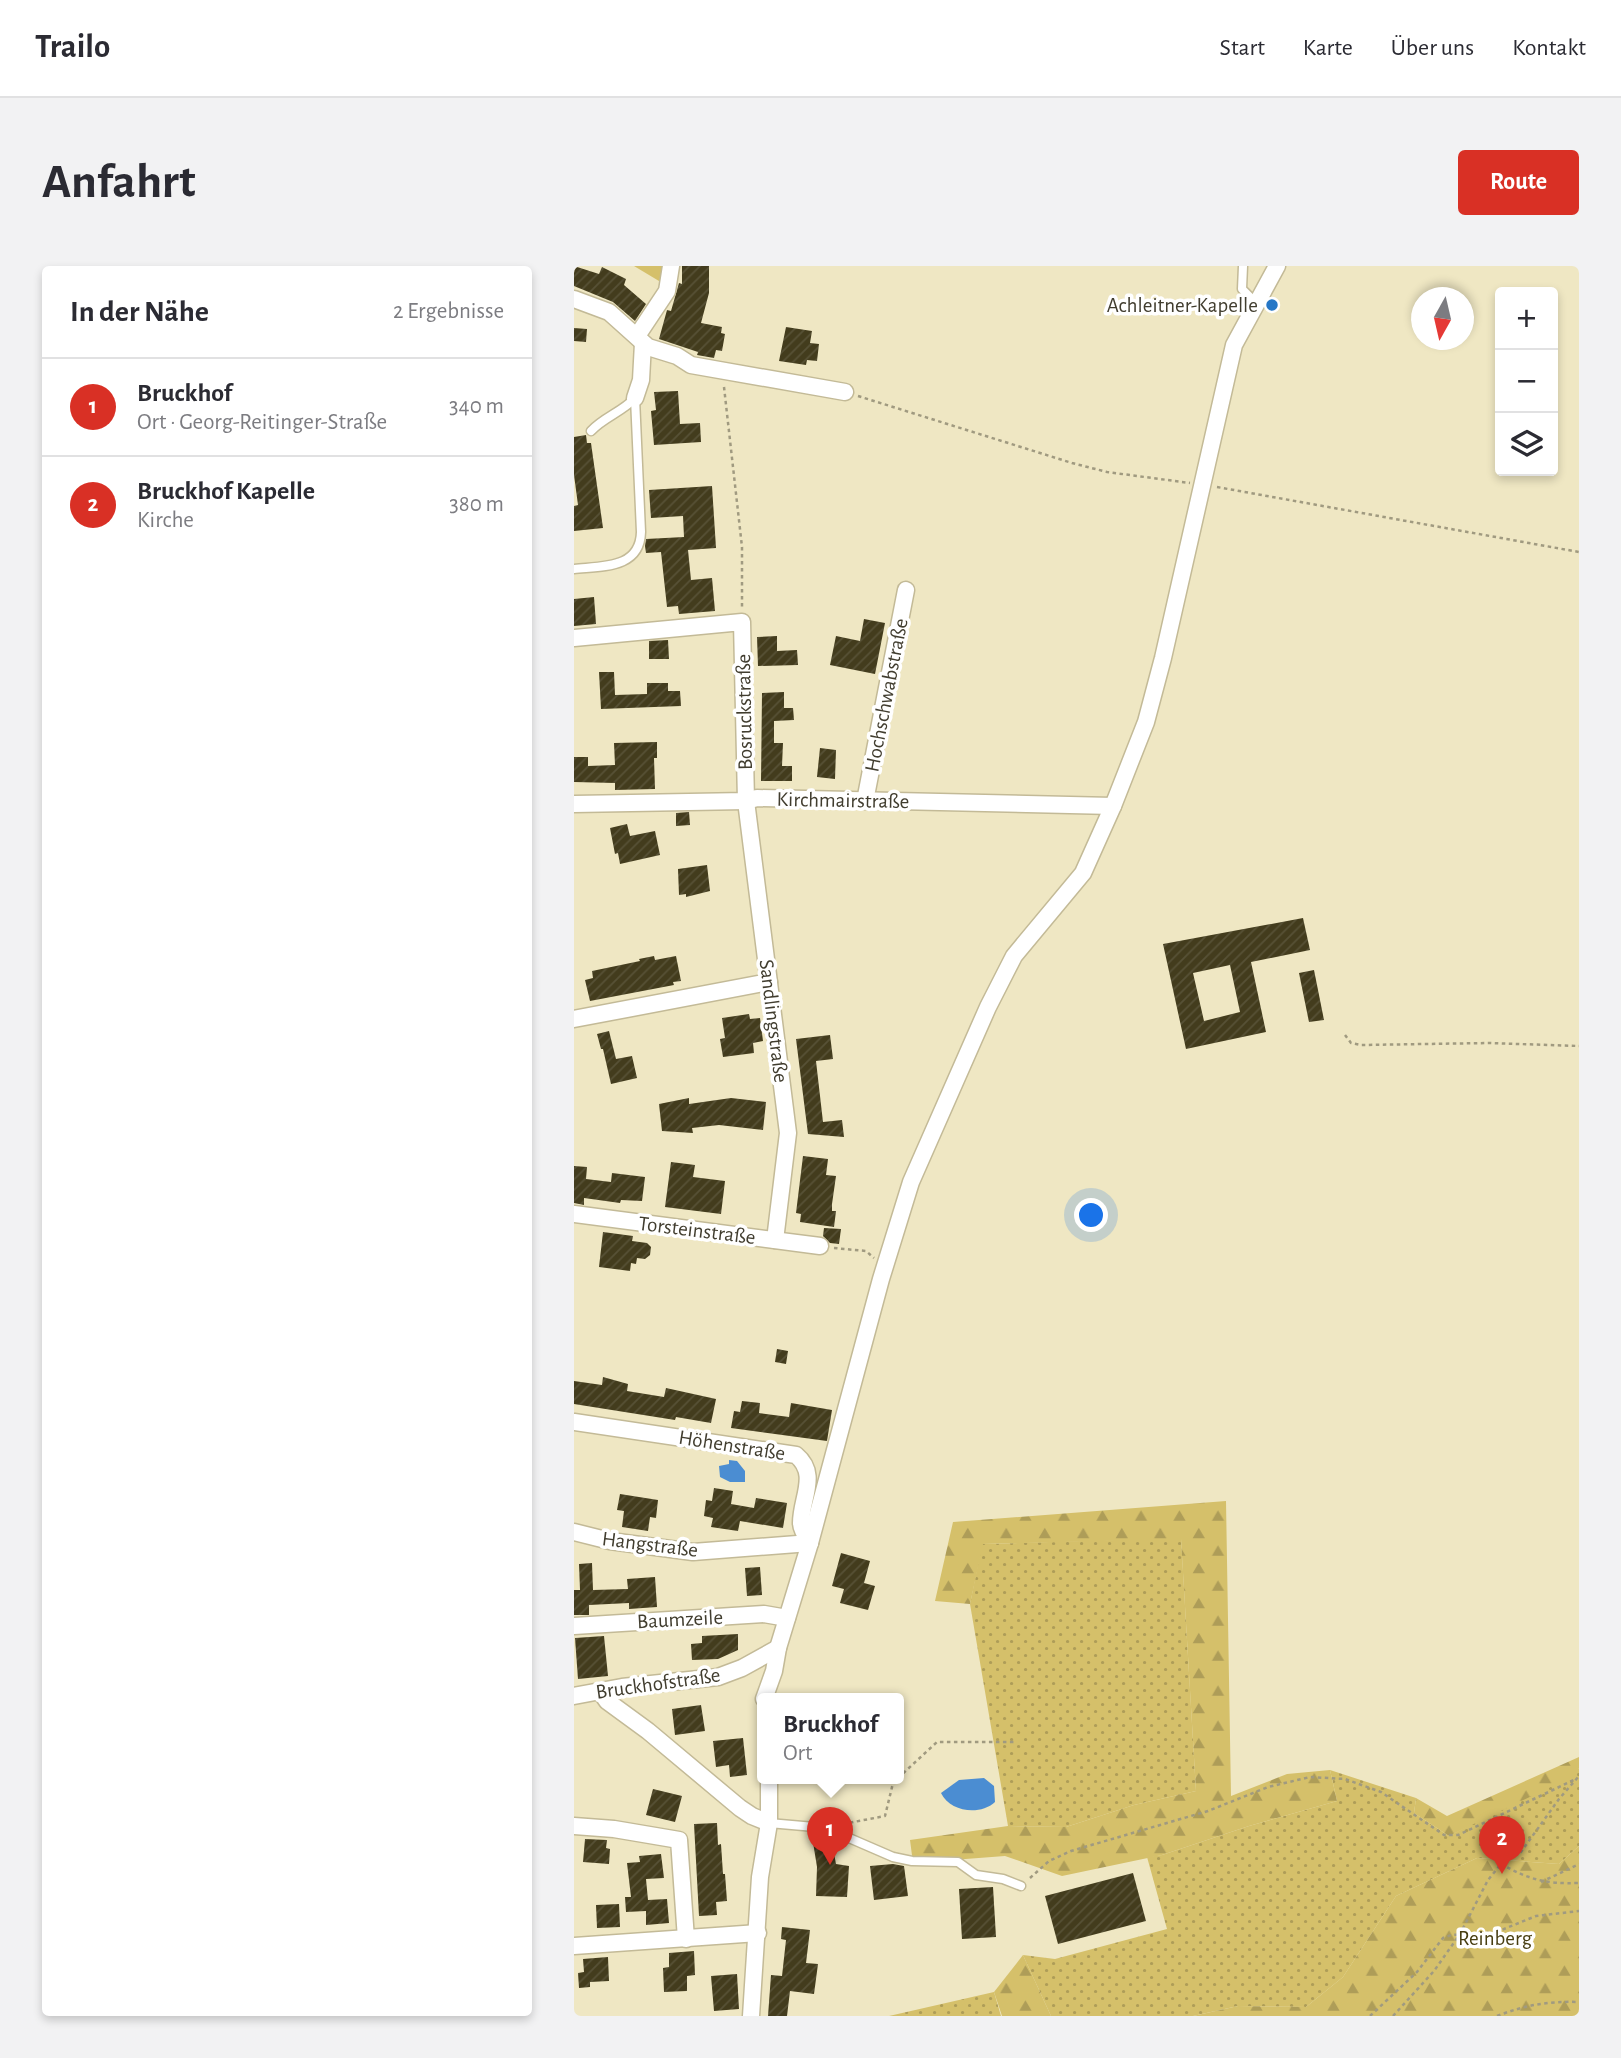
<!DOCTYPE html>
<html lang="de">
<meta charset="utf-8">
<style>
:root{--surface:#fff;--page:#f2f2f3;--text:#2b2b33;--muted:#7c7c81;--line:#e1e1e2;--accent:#d93025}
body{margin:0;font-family:"Alegreya Sans",sans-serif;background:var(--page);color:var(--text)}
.controls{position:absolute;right:21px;top:21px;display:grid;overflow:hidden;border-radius:7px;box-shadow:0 4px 10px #0003}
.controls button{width:63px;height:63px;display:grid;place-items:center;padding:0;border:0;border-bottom:2px solid var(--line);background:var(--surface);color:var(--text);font:35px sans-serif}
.compass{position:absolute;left:837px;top:21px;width:63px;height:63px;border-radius:50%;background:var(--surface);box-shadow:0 4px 10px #0003;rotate:188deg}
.you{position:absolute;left:518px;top:950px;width:24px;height:24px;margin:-18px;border:5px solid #fff;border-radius:50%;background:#1a73e8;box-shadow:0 0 0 10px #1a73e833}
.badge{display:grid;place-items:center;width:46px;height:46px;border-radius:50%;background:var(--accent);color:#fff;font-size:23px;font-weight:700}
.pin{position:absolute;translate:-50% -58px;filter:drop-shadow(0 2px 4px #0008)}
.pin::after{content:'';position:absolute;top:37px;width:24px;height:21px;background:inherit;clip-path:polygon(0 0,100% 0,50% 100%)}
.popup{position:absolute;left:183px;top:1427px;width:147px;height:91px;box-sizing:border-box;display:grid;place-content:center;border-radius:7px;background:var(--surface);filter:drop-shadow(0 2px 5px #0005);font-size:23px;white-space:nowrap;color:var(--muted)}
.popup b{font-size:26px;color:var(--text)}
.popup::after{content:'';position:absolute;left:50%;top:100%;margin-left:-14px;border:14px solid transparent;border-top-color:var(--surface)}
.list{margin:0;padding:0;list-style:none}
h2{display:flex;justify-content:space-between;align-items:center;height:91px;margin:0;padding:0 28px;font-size:30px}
h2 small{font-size:23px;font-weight:400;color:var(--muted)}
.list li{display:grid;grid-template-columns:46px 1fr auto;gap:21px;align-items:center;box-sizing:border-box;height:98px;padding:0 28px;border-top:2px solid var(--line)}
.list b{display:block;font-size:26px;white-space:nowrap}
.list p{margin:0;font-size:23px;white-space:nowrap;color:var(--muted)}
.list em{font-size:23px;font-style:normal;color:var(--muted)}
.icon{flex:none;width:38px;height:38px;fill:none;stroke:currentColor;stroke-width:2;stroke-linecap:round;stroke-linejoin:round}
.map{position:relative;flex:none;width:1005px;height:1750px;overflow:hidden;border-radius:7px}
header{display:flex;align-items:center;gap:42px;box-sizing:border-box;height:98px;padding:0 35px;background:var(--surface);border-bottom:2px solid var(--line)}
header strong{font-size:33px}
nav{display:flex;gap:38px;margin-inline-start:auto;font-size:24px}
.intro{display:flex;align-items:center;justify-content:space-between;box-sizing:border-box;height:168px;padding:0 42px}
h1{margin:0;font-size:49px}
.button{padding:18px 32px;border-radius:7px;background:var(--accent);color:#fff;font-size:24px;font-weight:700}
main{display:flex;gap:42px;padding:0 42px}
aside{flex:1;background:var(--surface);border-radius:7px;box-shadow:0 4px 10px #0003}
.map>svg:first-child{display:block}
.grass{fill:url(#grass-dots)}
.forest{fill:url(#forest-firs)}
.park{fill:#d5c06a}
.water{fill:#4b8dd2}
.building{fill:url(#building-hatch);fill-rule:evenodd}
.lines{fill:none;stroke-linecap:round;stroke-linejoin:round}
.service-casing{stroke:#c3ba97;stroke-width:11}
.minor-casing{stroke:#c3ba97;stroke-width:19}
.path{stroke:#a09a80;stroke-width:2.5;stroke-dasharray:3.5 3.5;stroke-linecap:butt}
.service{stroke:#fff;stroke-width:8}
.minor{stroke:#fff;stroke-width:16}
.poi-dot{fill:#2677c6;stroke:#fff;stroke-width:2.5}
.labels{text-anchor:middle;stroke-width:7;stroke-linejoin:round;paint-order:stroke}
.poi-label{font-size:21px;fill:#413d2f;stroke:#fff;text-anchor:end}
.street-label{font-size:21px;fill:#413d2f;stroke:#fff}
.park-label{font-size:21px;fill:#483e12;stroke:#fff}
</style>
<header>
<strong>Trailo</strong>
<nav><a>Start</a><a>Karte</a><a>Über uns</a><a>Kontakt</a></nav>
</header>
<div class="intro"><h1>Anfahrt</h1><a class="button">Route</a></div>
<main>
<aside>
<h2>In der Nähe<small>2 Ergebnisse</small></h2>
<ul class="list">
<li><span class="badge">1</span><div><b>Bruckhof</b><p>Ort · Georg-Reitinger-Straße</p></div><em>340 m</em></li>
<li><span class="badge">2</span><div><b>Bruckhof Kapelle</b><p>Kirche</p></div><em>380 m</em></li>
</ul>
</aside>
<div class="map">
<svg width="1005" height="1750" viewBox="0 0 1005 1750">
<defs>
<pattern id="grass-dots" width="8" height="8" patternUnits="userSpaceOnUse" patternTransform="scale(1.75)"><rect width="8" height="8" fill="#d5c06a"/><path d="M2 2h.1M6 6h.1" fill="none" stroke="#ae9d58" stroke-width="1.8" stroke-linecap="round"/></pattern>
<pattern id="forest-firs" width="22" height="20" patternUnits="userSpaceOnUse" patternTransform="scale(1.75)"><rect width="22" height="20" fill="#d5c06a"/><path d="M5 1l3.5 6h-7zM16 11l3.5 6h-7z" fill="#ae9d58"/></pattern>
<pattern id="building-hatch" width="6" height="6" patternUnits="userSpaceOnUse" patternTransform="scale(1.75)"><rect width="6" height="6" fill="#433c1d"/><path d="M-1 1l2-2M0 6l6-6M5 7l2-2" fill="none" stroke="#575136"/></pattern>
</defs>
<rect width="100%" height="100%" fill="#efe7c3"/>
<g class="grass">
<polygon points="607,1272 622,1525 560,1539 492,1561 434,1560 396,1338 408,1278"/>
<polygon points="1005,1502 1005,1580 985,1598 903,1592 822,1630 769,1711 732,1741 664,1740 619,1750 477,1750 449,1689 481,1693 593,1663 573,1591 588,1589 675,1560 763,1535 756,1504 842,1532 840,1547 875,1570"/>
<polygon points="420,1726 427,1750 315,1750"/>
</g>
<g class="forest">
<polygon points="652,1235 657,1530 713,1508 756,1504 763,1535 675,1560 588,1589 488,1610 431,1590 339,1597 336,1574 434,1560 492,1561 560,1539 622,1525 607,1273 409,1278 396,1338 361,1335 379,1256"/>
<polygon points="1005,1491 1005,1502 991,1514 875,1570 840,1547 842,1532 873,1550"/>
<polygon points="1005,1580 1005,1750 619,1750 664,1740 732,1741 769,1711 822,1630 903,1592 985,1598"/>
<polygon points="449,1689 477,1750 428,1750 420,1726"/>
</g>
<polygon class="park" points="60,0 94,0 90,18"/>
<g class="water">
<polygon points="155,1194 163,1195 171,1205 171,1216 156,1216 146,1211 145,1200 155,1198"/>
<path d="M410 1512 420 1520 421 1536C406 1550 376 1546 367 1527L385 1514Z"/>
</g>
<g class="building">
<polygon points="0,0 25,8 28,1 52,13 50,19 72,38 61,55 39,36 0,20"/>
<polygon points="108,0 135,0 135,27 127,57 148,61 147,67 151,68 148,85 142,84 140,92 123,89 124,86 85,73 93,44 97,45 105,17 108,18"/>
<polygon points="212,61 238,65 236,77 245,78 243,95 233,94 232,99 205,95"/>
<polygon points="0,62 13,63 12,76 0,75"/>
<polygon points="104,125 106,158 126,157 127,176 80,179 77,145 82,144 80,126"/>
<polygon points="12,169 13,177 17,177 29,262 0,265 0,240 4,239 0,209 0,171"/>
<polygon points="138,220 142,282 114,284 117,314 138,312 141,345 105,348 104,340 93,341 87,286 72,287 71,280 72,273 110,271 109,250 77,252 75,224"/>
<polygon points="20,331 22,358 0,360 0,333"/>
<polygon points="290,353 311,357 301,408 256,399 262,370 286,375"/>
<polygon points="203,370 203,385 223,384 224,399 184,400 183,371"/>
<polygon points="94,374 95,393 75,393 75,375"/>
<polygon points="25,406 40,406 41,429 73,428 73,417 94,417 94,425 106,425 107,440 27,443"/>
<polygon points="210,426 210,442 219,442 220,454 200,455 200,477 209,477 208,500 218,500 218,515 187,515 188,427"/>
<polygon points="83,476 83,492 80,492 81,523 41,524 41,517 0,516 0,491 14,491 14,500 41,499 40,477"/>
<polygon points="246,482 262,484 261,513 243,511"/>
<polygon points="115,546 116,559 102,560 102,547"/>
<polygon points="53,558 56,570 81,565 86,589 46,598 44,587 41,588 36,562"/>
<polygon points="133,599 136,625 112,631 112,628 105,629 104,603"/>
<path d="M729 652 736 684 677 696 692 766 612 783 589 678ZM656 699 666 746 630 755 619 707Z"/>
<polygon points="80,690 81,694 102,690 107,715 99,716 100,719 16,735 11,714 19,712 18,705 66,695 65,693"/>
<polygon points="740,704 750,754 735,756 725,707"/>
<polygon points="175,748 176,753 186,752 189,775 179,777 180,787 149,791 146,773 151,772 148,752"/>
<polygon points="35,765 42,793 58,790 63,812 37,818 29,783 27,783 23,768"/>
<polygon points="256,769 259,793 242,795 249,856 268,854 270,871 234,868 222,773"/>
<polygon points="115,832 115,838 157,832 192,836 189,864 145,859 118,862 119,867 88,865 85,838"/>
<polygon points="229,890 254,893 252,909 262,910 258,938 258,945 262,945 260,961 226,956 227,948 222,947"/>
<polygon points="97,896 121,899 119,911 151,915 147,948 91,941"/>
<polygon points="0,900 13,901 12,913 37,916 38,907 71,911 68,935 47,934 46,937 10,932 10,939 0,937"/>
<polygon points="250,962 267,963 265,978 256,977 249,970"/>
<polygon points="29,966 59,970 58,975 73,977 77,981 76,989 71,993 63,992 62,998 57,997 56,1005 25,1001"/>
<polygon points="203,1083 214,1085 212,1098 201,1096"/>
<polygon points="29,1111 54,1118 53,1125 90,1131 92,1122 142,1133 137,1157 102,1151 101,1154 0,1138 0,1115 28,1119"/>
<polygon points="168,1135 186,1137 185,1147 215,1151 217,1137 258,1144 253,1175 157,1162 160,1145 166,1146"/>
<polygon points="140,1222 159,1225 157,1238 180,1242 182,1232 213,1237 209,1262 166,1255 164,1265 137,1261 139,1252 130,1250 132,1234 138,1235"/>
<polygon points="46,1228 84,1234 82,1252 76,1251 74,1265 48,1261 50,1245 43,1244"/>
<polygon points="267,1287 296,1295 290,1317 301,1320 294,1344 266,1337 270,1323 258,1320"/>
<polygon points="18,1297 19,1324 54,1323 53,1313 81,1311 83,1341 55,1343 55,1337 15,1339 15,1349 0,1349 0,1324 6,1324 5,1298"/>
<polygon points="186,1301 188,1329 173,1330 171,1302"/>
<polygon points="164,1368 164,1384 144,1393 118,1394 117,1378 128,1377 128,1370"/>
<polygon points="30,1370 34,1410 4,1413 1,1372"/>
<polygon points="127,1439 131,1465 101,1469 98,1443"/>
<polygon points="169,1472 173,1509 156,1511 155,1499 142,1501 139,1475"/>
<polygon points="79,1523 108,1530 101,1556 72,1549"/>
<polygon points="143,1557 144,1579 147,1578 149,1608 151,1608 153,1635 142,1636 143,1649 125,1650 120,1558"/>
<polygon points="250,1568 257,1571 262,1598 275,1600 273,1631 242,1630 243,1601 238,1570"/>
<polygon points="11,1573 33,1574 32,1582 36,1583 35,1598 9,1596"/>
<polygon points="87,1588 90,1612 72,1613 74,1634 93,1633 95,1657 72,1659 72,1645 52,1646 51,1631 57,1631 53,1597 66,1596 65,1590"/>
<polygon points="319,1598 330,1600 334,1630 300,1634 296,1600"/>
<polygon points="559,1607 572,1655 484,1678 471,1630"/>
<polygon points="419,1621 422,1671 388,1673 385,1623"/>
<polygon points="45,1638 46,1661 23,1662 22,1639"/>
<polygon points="208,1661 236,1664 232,1697 244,1698 240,1728 216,1725 213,1750 194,1750 197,1709 208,1710 212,1674 207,1673"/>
<polygon points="120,1685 121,1709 113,1710 113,1725 90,1726 89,1702 95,1701 95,1687"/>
<polygon points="34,1691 35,1715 16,1716 16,1721 5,1722 4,1707 10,1706 9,1693"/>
<polygon points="163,1708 165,1743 140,1745 137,1710"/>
</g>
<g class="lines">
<defs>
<g id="service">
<polyline points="669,0 668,23 682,37"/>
<path d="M17 165C30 151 48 146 61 132"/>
<path d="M0 303C28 300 66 303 67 266L61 132"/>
<polyline points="195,1557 252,1562 319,1591 338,1595 384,1596 402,1609 429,1613 447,1620"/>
</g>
<g id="minor">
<polyline points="0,33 35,46 74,81 103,90 117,99 271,126"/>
<polyline points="63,70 93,25 97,0"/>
<polyline points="61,132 67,114 69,77"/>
<polyline points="0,372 168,356 172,535 214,867 201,974"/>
<polyline points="291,535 332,324"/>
<polyline points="0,538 172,535 183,532 539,540"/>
<polyline points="0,753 195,716"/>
<polyline points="0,948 246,980"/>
<path d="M0 1156 222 1189C245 1208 227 1232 227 1257 227 1263 232 1271 236 1277"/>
<polyline points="0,1266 36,1275 119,1286 236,1277"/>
<polyline points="0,1360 190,1348 213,1352"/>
<polyline points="26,1425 33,1435 74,1465 166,1542 178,1550 195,1557 186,1611 177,1750"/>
<polyline points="0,1430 48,1421 144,1411 168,1402 204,1382"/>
<polyline points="190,1433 200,1405 204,1382 236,1277 307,1013 337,916 414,741 440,690 509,607 539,540 572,456 589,392 660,79 703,0"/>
<polyline points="195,1513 195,1557"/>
<polyline points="0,1560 40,1563 105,1574 112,1673"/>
<polyline points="0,1680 184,1667"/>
</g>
</defs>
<use href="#service" class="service-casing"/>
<use href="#minor" class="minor-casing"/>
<g class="path">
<polyline points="150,121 168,281 168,341"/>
<polyline points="284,130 498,197 533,206 616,217"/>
<polyline points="643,221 1005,286"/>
<polyline points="771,769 777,777 787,779 915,777 1005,780"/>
<polyline points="260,982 292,985 300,992"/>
<polyline points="324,1512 363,1476 440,1476"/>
<polyline points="269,1558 311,1550 319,1517 323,1513"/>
<path d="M927 1598C956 1614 972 1618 1005 1617"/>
<polyline points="456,1612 475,1595 497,1585 634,1545 694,1521 736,1511 771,1513 807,1526 870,1569 884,1569 1002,1513"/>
<polyline points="967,1616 1005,1598"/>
<polyline points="796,1750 843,1706 869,1672 877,1669 920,1667 962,1650 1005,1645"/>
<polyline points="819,1750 860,1705 886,1668 914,1614 927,1598 947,1586 985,1533 1005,1510"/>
<path d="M923 1750C951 1739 975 1735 1005 1736"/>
</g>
<use href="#service" class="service"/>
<use href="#minor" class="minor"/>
</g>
<circle class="poi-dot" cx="698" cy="39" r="7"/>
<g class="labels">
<g class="poi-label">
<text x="684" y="46">Achleitner-Kapelle</text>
</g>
<g class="street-label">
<text transform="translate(312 429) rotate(-79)" y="7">Hochschwabstraße</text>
<text transform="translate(170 446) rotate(-91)" y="7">Bosruckstraße</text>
<text transform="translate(269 534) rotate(1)" y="7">Kirchmairstraße</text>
<text transform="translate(200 755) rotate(83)" y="7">Sandlingstraße</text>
<text transform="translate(123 964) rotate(7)" y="7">Torsteinstraße</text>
<text transform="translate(158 1179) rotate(9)" y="7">Höhenstraße</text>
<text transform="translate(76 1278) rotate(7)" y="7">Hangstraße</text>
<text transform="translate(106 1353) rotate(-3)" y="7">Baumzeile</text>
<text transform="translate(84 1417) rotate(-8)" y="7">Bruckhofstraße</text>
</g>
<g class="park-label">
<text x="921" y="1679">Reinberg</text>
</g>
</g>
</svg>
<div class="controls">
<button>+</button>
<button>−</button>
<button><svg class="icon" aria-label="layers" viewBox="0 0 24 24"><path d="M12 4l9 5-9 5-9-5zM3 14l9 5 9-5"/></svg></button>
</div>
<svg class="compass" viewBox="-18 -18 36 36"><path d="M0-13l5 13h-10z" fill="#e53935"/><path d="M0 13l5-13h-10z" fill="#7c7c81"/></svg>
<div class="you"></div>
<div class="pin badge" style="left:256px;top:1599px">1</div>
<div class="popup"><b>Bruckhof</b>Ort</div>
<div class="pin badge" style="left:928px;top:1608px">2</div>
</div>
</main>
